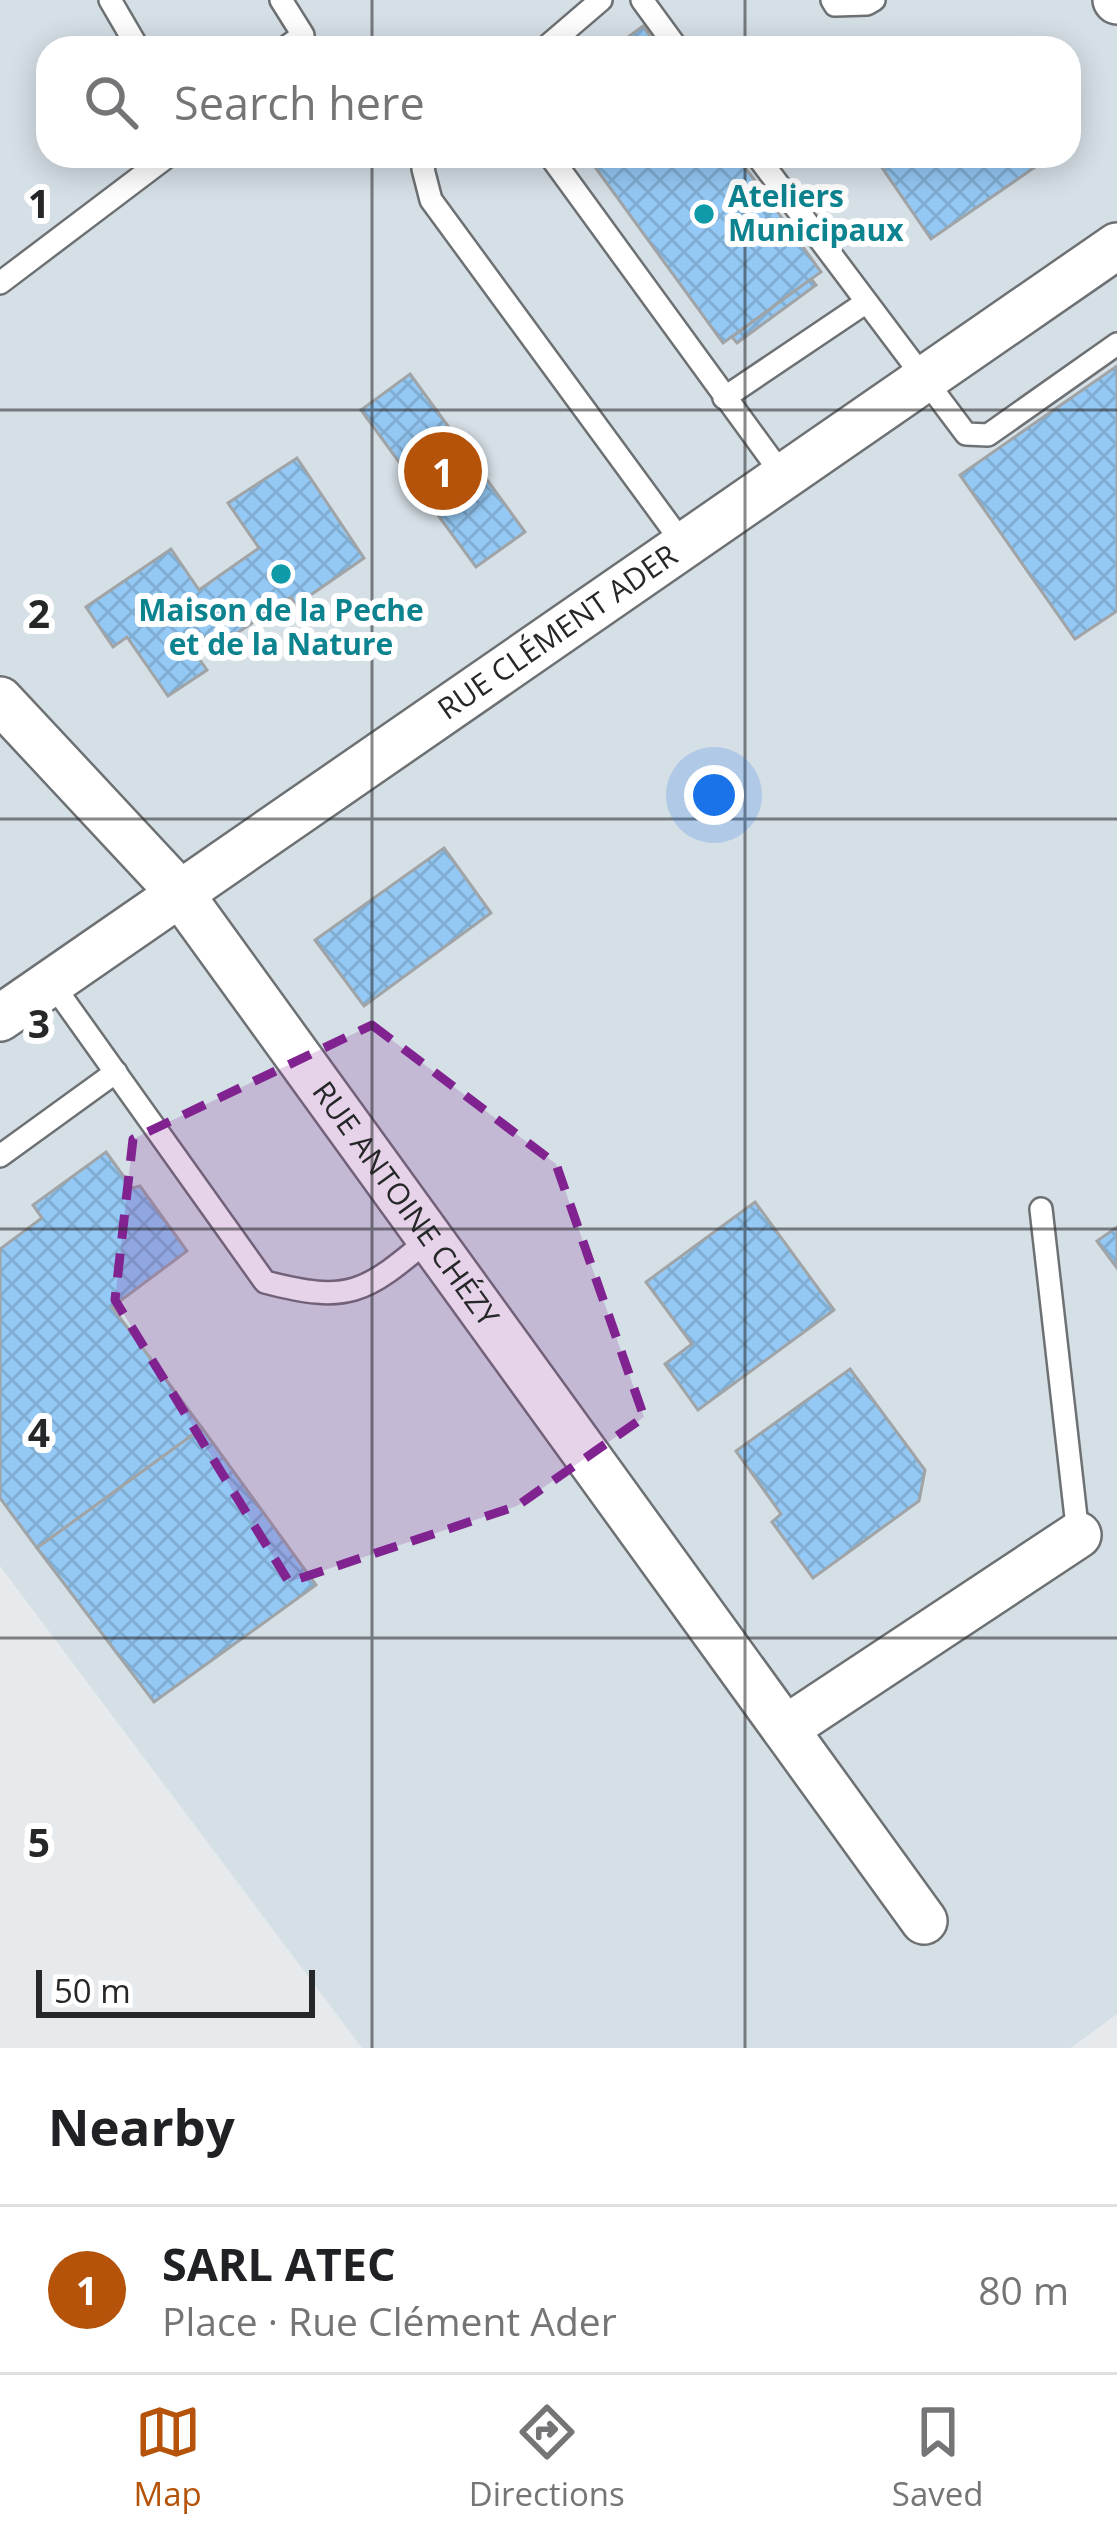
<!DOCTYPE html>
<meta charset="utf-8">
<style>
:root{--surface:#fff;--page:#f2f2f2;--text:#202124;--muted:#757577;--line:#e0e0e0;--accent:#b45309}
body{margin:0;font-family:"Open Sans",sans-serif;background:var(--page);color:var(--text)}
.scale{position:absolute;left:36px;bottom:30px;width:279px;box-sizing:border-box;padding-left:12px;border:6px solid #262728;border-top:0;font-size:33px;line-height:42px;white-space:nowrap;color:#262728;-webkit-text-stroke:9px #fff;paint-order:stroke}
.you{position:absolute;left:714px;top:795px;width:42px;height:42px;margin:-30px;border:9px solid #fff;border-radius:50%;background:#1a73e8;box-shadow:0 0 0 18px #1a73e833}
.badge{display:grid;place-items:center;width:78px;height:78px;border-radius:50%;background:var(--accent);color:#fff;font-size:39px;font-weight:700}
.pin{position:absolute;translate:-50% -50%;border:6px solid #fff;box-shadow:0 3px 12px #0006}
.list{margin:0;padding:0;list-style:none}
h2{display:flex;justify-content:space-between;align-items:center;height:156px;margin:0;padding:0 48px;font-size:51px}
h2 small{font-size:39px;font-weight:400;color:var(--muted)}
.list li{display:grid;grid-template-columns:78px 1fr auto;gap:36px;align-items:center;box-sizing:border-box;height:168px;padding:0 48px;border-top:3px solid var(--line)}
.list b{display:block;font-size:45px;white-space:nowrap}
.list p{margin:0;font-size:39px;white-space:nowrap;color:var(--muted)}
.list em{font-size:39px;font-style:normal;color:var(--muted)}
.icon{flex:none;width:66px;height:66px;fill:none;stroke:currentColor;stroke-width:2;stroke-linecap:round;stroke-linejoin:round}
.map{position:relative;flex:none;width:1117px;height:2048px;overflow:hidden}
.search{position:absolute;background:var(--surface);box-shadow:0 6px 30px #0003;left:36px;right:36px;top:36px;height:132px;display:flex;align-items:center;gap:30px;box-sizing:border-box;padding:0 42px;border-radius:36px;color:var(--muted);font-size:45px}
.sheet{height:324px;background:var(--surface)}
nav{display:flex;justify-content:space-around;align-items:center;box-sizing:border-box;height:168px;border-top:3px solid var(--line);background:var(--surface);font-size:33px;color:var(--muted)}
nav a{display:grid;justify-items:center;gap:6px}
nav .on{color:var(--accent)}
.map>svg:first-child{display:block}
.built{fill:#d5dfe6;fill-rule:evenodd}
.building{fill:url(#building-cross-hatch);stroke:#a1a4a6;stroke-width:3}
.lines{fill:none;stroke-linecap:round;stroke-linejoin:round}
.service-casing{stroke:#6e7173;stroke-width:26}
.minor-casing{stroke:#6e7173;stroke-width:50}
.service{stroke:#fff;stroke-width:21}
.minor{stroke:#fff;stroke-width:45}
.marked{fill:#802390;fill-opacity:0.2;stroke:#802390;stroke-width:9;stroke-dasharray:24 15;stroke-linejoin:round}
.grid{fill:none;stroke:#262728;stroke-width:3;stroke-opacity:0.55}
.culture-dot{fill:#0f9aa8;stroke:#fff;stroke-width:4.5}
.labels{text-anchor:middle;stroke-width:12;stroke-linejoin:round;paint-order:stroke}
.culture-label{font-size:30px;font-weight:bold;fill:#0d838f;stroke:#fff;text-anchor:start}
.street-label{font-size:30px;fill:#262728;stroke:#fff}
.grid-label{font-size:39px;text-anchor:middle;font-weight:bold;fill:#262728;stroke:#fff;stroke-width:12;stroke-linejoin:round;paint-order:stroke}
</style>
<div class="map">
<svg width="1117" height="2048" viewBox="0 0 1117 2048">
<defs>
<pattern id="building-cross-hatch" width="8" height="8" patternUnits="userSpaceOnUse" patternTransform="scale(3)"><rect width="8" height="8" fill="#95c9f5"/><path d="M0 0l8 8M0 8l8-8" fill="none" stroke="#80add2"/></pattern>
</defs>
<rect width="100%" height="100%" fill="#e7eaed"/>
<path class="built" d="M0 0H1117V2014L1071 2048H362L0 1566ZM48 48H1069V156H48Z"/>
<g class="building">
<polygon points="643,26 659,48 613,48"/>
<polygon points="587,156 737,156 821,272 723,343"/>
<polygon points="874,156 1051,156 931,239"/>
<polygon points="811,279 816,285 737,343 732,337"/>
<polygon points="1117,366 1117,611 1075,639 960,475"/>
<polygon points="410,374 525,532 476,567 361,410"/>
<polygon points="297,458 364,558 296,605 291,597 222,643 218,637 195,653 207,670 168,696 127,637 113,647 86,607 171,549 199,590 259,548 228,503"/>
<polygon points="444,848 491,913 364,1006 315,940"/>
<polygon points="106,1152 132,1188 140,1186 187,1251 112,1307 202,1428 37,1548 0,1498 0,1249 42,1218 33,1205"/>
<polygon points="755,1202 834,1310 698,1410 665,1364 692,1344 646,1282"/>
<polygon points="1117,1227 1117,1268 1097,1241"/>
<polygon points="850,1369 925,1470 919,1501 813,1578 772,1522 781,1514 736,1451"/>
<polygon points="202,1428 316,1585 154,1702 37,1548"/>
</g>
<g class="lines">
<defs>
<g id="service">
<polyline points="110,0 138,48"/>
<polyline points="281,0 303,35 285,48"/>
<polyline points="642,0 677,48"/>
<polyline points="832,0 835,5 867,4 874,0"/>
<polyline points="545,48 601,0"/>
<polyline points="427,156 423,169 431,200 684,545"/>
<polyline points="550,156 784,477"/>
<polyline points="757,156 966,434 988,435 1117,344"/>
<polyline points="0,283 168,156"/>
<polyline points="724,398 865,303"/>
<path d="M51 982 265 1282C349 1304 365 1293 429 1239"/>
<polyline points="0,1156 116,1072"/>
<polyline points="1041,1209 1078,1535"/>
</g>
<g id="minor">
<polyline points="1116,0 1117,1"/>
<path id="s1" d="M0 700 179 892 924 1921"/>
<path id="s2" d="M0 1018 1117 246"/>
<polyline points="785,1729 1078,1535"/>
</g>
</defs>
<use href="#service" class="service-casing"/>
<use href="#minor" class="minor-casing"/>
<use href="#service" class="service"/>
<use href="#minor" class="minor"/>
</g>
<path class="marked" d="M372 1025 556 1164 644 1417 517 1506 289 1582 115 1300 133 1139Z"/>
<path class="grid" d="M372 0V48M745 0V48M372 156V2048M745 156V2048M0 410H1117M0 819H1117M0 1229H1117M0 1638H1117"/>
<g class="culture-dot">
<circle cx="704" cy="214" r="12"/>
<circle cx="281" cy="574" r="12"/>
</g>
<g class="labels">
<g class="culture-label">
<text x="728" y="207">Ateliers<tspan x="728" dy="34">Municipaux</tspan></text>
<text x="281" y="621" text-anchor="middle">Maison de la Peche<tspan x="281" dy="34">et de la Nature</tspan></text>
</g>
<g class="street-label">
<text dy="10" stroke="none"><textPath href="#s2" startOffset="678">RUE CLÉMENT ADER</textPath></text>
<text dy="10" stroke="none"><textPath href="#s1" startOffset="648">RUE ANTOINE CHÉZY</textPath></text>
</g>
</g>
<g class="grid-label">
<text x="39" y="218">1</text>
<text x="39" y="628">2</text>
<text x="39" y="1038">3</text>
<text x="39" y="1447">4</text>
<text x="39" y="1857">5</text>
</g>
</svg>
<div class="scale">50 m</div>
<div class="you"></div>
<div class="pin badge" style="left:443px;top:471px">1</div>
<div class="search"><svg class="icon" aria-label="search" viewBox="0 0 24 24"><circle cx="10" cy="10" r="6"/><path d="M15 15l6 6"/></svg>Search here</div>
</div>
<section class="sheet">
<h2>Nearby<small></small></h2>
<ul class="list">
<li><span class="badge">1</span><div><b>SARL ATEC</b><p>Place · Rue Clément Ader</p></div><em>80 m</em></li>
</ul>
</section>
<nav>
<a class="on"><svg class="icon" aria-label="map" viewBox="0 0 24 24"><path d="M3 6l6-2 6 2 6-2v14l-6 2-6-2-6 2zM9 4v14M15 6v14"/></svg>Map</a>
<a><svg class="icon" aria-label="directions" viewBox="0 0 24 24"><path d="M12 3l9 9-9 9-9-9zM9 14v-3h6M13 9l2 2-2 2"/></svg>Directions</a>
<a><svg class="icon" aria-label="saved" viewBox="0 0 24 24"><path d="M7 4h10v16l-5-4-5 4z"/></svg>Saved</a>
</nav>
